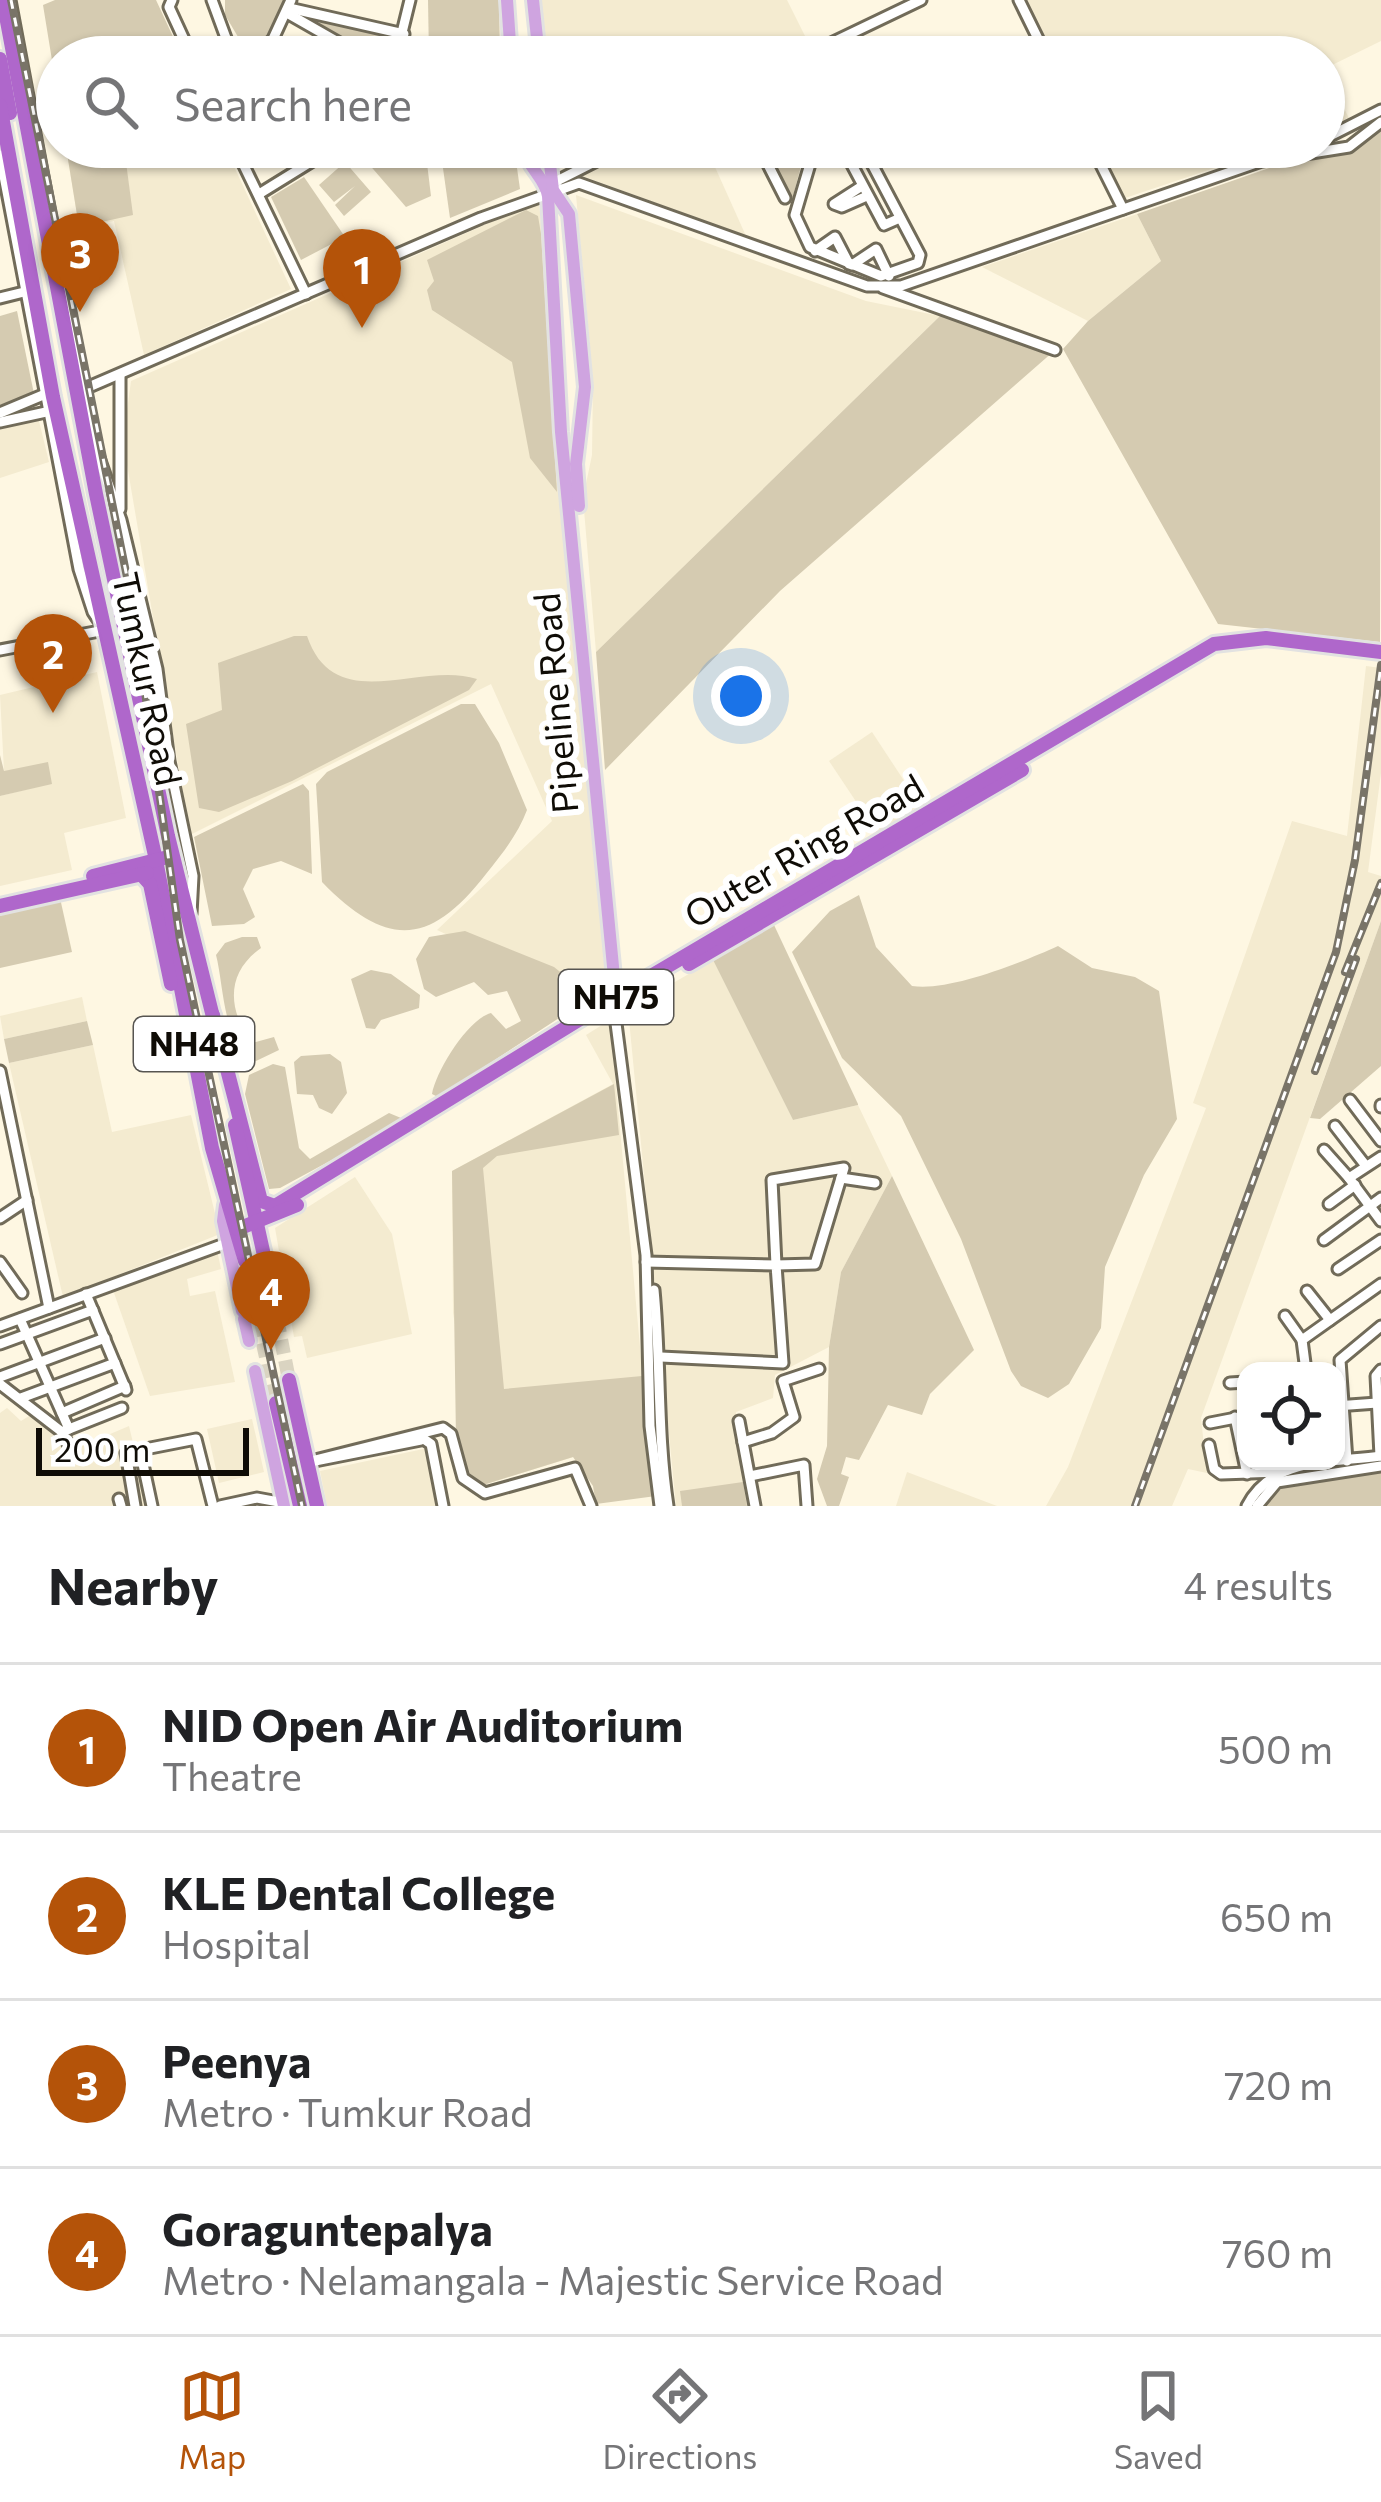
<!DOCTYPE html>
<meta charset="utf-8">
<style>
:root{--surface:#fff;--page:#f6f6f6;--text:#202124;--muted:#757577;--line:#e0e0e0;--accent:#b45309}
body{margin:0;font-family:Commissioner,sans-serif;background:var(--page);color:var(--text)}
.controls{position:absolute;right:36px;bottom:36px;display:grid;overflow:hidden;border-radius:24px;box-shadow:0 3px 9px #0004}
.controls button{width:108px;height:108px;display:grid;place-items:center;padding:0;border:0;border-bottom:3px solid var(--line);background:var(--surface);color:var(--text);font:60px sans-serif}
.scale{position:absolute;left:36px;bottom:30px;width:213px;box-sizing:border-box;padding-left:12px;border:6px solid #0f0c06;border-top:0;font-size:33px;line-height:42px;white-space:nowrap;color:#0f0c06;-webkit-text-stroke:9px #fff;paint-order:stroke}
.you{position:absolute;left:741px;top:696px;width:42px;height:42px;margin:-30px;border:9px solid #fff;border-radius:50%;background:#1a73e8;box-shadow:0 0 0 18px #1a73e833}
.badge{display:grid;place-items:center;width:78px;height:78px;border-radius:50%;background:var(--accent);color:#fff;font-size:39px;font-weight:700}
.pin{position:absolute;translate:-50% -99px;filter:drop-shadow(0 3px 6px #0008)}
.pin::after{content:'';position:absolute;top:63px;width:42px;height:36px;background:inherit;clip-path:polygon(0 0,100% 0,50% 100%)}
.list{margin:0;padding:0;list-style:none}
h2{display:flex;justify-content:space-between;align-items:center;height:156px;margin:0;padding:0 48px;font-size:51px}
h2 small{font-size:39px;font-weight:400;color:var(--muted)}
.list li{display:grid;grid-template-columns:78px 1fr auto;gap:36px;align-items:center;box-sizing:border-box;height:168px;padding:0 48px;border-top:3px solid var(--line)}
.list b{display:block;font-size:45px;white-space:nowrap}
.list p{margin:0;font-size:39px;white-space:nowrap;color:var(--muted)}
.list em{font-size:39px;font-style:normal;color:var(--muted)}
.icon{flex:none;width:66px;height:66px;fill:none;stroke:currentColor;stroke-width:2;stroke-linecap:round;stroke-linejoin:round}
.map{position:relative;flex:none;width:1381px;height:1506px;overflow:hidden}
.search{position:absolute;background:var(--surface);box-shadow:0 3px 9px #0004;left:36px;right:36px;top:36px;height:132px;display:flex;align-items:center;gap:30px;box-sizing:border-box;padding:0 42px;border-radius:66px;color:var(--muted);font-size:45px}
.sheet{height:828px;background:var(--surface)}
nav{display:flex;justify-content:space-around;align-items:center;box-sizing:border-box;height:168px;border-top:3px solid var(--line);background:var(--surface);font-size:33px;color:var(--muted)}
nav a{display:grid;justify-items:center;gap:6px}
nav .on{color:var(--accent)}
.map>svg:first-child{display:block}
.built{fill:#f4ebd0}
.green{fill:#d5cbb1}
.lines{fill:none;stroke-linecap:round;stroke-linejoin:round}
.highway-tunnel{stroke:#dad4c1;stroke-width:14;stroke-dasharray:14 7;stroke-linecap:butt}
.minor-casing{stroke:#716b59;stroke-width:15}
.major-casing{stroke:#e2e2e1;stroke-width:18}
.highway-casing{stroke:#e2e2e1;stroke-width:20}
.minor{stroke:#fff;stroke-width:9}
.major{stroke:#cfa4e0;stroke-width:12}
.highway{stroke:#af67cb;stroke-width:14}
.rail-casing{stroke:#797468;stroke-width:8}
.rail{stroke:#fff;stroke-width:3;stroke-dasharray:9;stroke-linecap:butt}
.labels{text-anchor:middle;stroke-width:12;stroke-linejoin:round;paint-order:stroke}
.shield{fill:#fff;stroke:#575551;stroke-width:3}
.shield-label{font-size:33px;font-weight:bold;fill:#0f0c06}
.street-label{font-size:36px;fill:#0f0c06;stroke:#fff}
</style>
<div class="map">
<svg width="1381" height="1506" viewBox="0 0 1381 1506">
<rect width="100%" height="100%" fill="#fef7e2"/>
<g class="built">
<polygon points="540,0 787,0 810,46 788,57 546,57"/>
<polygon points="1025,0 1381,0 1381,41 1324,69 1351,122 1324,131 1324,57 1054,57"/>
<polygon points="66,147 225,147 291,289 144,355 114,221 79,227"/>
<polygon points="639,147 706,147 746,236 580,175"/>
<polygon points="1099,147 1277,147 1125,198"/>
<polygon points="576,195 866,301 940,316 596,652 583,498 592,455 593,381"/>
<polygon points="539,201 607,997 595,1004 437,930 552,821 491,684 190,835 123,441 131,381"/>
<polygon points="1137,214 1161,261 1088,321 982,267"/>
<polygon points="38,417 49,462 0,478 0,430"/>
<polygon points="1366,666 1381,668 1381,773 1368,872 1381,876 1381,921 1201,1418 1207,1473 1188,1469 1172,1506 1046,1506 1068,1467 1206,1108 1193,1103 1292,821 1347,836"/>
<polygon points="97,672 126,818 64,833 72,870 0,886 0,796 52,783 4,771 0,695"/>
<polygon points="872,732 920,805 877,833 829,761"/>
<polygon points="713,960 793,1120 858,1105 892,1176 841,1272 829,1347 775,1375 773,1398 736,1412 753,1506 676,1506 628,1009"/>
<polygon points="82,997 87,1021 4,1039 0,1016"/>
<polygon points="610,1020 648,1434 483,1485 453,1313 452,1171 613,1084 586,1035"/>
<polygon points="93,1045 112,1132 191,1115 220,1234 63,1297 9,1063"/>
<polygon points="355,1177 392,1234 412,1334 307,1358 302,1336 294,1337 275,1228"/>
<polygon points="217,1250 221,1269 187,1279 190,1296 215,1291 235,1382 150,1396 113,1290"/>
<polygon points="7,1408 21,1421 34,1413 70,1451 129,1426 148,1506 0,1506 0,1413"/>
<polygon points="252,1419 264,1472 219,1483 207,1429"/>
<polygon points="428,1448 442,1506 327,1506 320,1471"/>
<polygon points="907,1472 997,1506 896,1506"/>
</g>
<g class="green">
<polygon points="55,0 156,0 182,56 57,57 57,91 43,5"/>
<polygon points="225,0 286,0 270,35 250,57 225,15"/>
<polygon points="428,0 499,0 500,57 429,57"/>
<polygon points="292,12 398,39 389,57 373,57"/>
<polygon points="1381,113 1380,642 1218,624 1063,349 1088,321 1161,261 1137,214 1355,138"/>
<polygon points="66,147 124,147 133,215 79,227"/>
<polygon points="354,147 425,147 431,196 406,207"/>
<polygon points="440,147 514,147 520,189 450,218"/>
<polygon points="761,147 806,147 791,204"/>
<polygon points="345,162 371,192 344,216 335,205 355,186 334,202 319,185"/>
<polygon points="304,177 345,237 301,260 271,197"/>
<polygon points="526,210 538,216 541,234 557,492 530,458 512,362 432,310 427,290 434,281 427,260"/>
<polygon points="17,311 34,394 0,405 0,316"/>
<polygon points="940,316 1054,351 780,591 605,770 596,652"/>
<path d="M294 636H307C335 718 420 660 477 679L469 690 292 781 219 812 199 808 186 724 222 710 218 663Z"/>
<path d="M461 704H475L499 743 527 810C518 834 502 854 486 874 431 945 388 950 322 882L316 784 327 772Z"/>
<polygon points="0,755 4,771 48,762 52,784 0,796"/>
<polygon points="303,784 309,791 312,874 281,861 253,869 243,889 255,917 244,924 212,926 194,837"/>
<path d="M859 895 876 947 912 986C949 992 1023 962 1058 946L1092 968 1135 977 1159 991 1177 1119 1144 1175 1105 1267 1101 1328 1069 1384 1048 1398 1021 1386 1011 1371 961 1239 901 1116 842 1058 792 952 830 911Z"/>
<polygon points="60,898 72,952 0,968 0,911"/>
<polygon points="1381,921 1381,1066 1320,1119 1310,1118"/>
<polygon points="774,925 858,1104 858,1105 793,1120 713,960"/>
<path d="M465 931 554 967 579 987V1005L438 1097 432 1094C436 1071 468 1019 491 1013L506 1029 521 1021 507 991 488 995 474 982 436 997 424 989 416 959 429 937Z"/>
<path d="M242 937H257L261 948C226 973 227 1009 252 1043L274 1037 279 1050 256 1061C223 1049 224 985 216 955L225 943Z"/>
<polygon points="371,970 391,974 420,995 419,1008 381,1020 375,1029 366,1028 351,979"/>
<polygon points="87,1021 93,1045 9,1063 4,1039"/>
<polygon points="330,1054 341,1062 347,1093 332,1114 319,1108 313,1095 297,1094 294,1062 301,1056"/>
<polygon points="273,1064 285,1067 299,1148 310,1159 389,1113 401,1118 400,1123 280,1188 269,1189 245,1094 249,1075"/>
<polygon points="614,1084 619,1135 497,1156 483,1168 504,1389 642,1376 656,1496 596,1504 593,1486 573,1457 483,1485 465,1471 456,1439 452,1171"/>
<polygon points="892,1176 974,1350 930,1394 922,1415 888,1405 859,1460 846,1457 841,1474 849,1477 839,1506 827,1506 817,1479 827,1446 829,1347 841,1272"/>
<polygon points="1381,1471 1381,1506 1264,1506 1283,1487"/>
<polygon points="743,1482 747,1506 682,1506 680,1491"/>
</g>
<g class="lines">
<g class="highway-tunnel">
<polyline points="245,1261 276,1403"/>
<polyline points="269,1278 289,1380"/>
</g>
<defs>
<g id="minor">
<polyline points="10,0 92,438 121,520 157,669 169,761 193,876 191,914"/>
<polyline points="172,0 169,7 192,57"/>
<polyline points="212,0 233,57"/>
<polyline points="1019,0 1047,57"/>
<polyline points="289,8 404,34"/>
<polyline points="287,13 364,57"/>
<polyline points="270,42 294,57"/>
<polyline points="255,57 273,39 291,0"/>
<polyline points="396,57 410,0"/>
<polyline points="802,57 921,0"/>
<polyline points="1324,139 1381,110"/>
<polyline points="235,147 306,294"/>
<polyline points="759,147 785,198"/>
<polyline points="815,147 795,215 810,247 881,276 918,263 920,255 863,147"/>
<polyline points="1092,147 1123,209"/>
<polyline points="866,152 851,163 884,225 900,218"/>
<polyline points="0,155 79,569 93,612 105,630 0,650"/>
<polyline points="549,185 624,147"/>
<polyline points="862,186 834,204 842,207 867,196"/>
<polyline points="259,194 335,147"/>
<polyline points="815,251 835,237 849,264"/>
<polyline points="852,265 876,249 889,276"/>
<polyline points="883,288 1055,350"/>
<polyline points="0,298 24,292"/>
<polyline points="120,376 120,509"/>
<polyline points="84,389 481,218 579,183 867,286 901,286 1262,161 1349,147 1381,122"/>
<polyline points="0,413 43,395"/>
<polyline points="0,422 46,412"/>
<polyline points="614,1008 646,1255 650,1426 660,1506"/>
<polyline points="0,1071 49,1308"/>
<polyline points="1350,1100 1381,1141"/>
<polyline points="1381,1105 1381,1107"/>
<polyline points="1335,1126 1366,1166"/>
<polyline points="1324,1150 1349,1178"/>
<polyline points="1381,1157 1349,1178 1381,1221"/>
<polygon points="844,1168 815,1264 776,1265 772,1180"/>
<polyline points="841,1178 875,1183"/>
<polyline points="1329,1204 1355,1185"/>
<polyline points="0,1218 27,1200"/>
<polyline points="1324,1240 1381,1198"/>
<polyline points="0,1262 22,1293"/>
<polyline points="646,1262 776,1265 783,1363 661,1357"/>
<polyline points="1338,1269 1381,1240"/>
<path d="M654 1290C661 1362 657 1433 668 1506"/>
<polyline points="1307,1291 1330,1320"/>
<polyline points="86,1294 126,1390"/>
<polyline points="1285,1316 1302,1340"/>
<polyline points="0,1326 227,1243"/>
<polyline points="0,1344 93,1310"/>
<polyline points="1306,1371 1302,1340 1381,1284"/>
<polyline points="0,1377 105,1338"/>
<polyline points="1230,1383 1246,1382"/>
<polyline points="0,1384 62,1432 69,1429 20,1319"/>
<polyline points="21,1398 115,1363"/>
<polyline points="1336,1406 1377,1403"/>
<polyline points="62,1413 125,1386"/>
<polyline points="1235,1417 1247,1474"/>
<polyline points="739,1421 755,1506"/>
<polyline points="1210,1423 1246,1416"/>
<polyline points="69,1429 122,1408"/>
<polyline points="62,1432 70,1448"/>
<polyline points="421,1437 431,1444 443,1506"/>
<polyline points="743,1442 772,1433 794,1417 783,1381 819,1369"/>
<polyline points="1209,1445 1214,1469 1221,1474 1280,1472 1278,1461"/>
<polyline points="126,1453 135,1506"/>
<polyline points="1380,1456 1376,1376 1381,1370"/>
<polyline points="315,1461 421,1440"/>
<polyline points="1347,1461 1340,1360 1381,1326"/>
<polyline points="307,1462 443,1428 451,1434 463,1478 485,1493 575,1468 591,1506"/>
<polyline points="750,1476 804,1465 807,1506"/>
<polyline points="119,1499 121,1506"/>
<polyline points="152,1506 140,1450 196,1439 213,1506"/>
<polyline points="220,1506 257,1498 284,1503"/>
<path d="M1247 1506C1272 1457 1331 1463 1381 1456"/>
<polyline points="1257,1506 1277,1482 1381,1466"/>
</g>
<g id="major">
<polyline points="507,0 511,57"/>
<polyline points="533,0 539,57"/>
<path d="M524 147C527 168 545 177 548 196L561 432 616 997"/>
<polyline points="548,147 553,190 569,214 585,387 576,464 579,506"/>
<polyline points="225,1205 223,1221 242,1311"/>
<polyline points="244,1319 249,1341"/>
<polyline points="255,1371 284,1506"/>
</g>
<g id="highway">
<polyline points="3,0 96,494 168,836 214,1021"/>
<polyline points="0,59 10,113"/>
<polyline points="0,105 53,397 156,860 212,1148 245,1261"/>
<polyline points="141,874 150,884 171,984"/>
<polyline points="93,876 164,858"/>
<polyline points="0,906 147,873"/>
<polyline points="689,964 1022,770"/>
<polyline points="213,1015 261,1201 275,1206 629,989 1214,644 1266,638 1381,652"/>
<polyline points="235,1125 269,1278"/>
<polyline points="238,1229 297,1205"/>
<polyline points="289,1380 317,1506"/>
<polyline points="276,1403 300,1506"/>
</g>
</defs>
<use href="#minor" class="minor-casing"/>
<use href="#major" class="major-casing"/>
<use href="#highway" class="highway-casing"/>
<use href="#minor" class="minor"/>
<use href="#major" class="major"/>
<use href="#highway" class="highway"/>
<defs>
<g id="rail">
<polyline points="11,0 133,607 180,940 302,1506"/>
<polyline points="1345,972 1381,883"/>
<polyline points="1315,1071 1356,959"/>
<polyline points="1135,1506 1336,952 1355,860 1381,665"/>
</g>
</defs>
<use href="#rail" class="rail-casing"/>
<use href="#rail" class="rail"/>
</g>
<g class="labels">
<g class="shield">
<rect x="559" y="970" width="114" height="54" rx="9"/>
<rect x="134" y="1017" width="120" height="54" rx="9"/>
</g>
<g class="shield-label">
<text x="616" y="1009">NH75</text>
<text x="194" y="1056">NH48</text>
</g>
<g class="street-label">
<text transform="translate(147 679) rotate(78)" y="13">Tumkur Road</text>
<text transform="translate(556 703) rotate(-95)" y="13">Pipeline Road</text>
<text transform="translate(804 851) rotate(-30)" y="13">Outer Ring Road</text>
</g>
</g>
</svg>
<div class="controls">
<button><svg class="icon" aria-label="locate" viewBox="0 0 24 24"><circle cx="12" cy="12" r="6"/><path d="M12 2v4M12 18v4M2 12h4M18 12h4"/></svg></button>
</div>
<div class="scale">200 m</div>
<div class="you"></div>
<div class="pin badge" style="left:362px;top:328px">1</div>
<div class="pin badge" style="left:53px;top:713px">2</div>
<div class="pin badge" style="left:80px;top:312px">3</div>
<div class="pin badge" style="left:271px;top:1350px">4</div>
<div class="search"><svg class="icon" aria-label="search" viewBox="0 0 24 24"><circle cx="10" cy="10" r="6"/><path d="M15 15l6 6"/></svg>Search here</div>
</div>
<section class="sheet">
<h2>Nearby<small>4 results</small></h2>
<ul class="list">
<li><span class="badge">1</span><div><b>NID Open Air Auditorium</b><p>Theatre</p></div><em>500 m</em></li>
<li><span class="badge">2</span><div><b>KLE Dental College</b><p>Hospital</p></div><em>650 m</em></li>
<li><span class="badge">3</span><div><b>Peenya</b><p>Metro · Tumkur Road</p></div><em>720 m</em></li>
<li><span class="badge">4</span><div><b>Goraguntepalya</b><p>Metro · Nelamangala - Majestic Service Road</p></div><em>760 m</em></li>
</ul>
</section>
<nav>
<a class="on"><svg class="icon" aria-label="map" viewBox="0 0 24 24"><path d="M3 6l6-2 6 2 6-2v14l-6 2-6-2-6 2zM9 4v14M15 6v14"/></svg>Map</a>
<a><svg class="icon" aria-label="directions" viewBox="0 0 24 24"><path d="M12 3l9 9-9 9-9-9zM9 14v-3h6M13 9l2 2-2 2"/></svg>Directions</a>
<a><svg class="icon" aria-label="saved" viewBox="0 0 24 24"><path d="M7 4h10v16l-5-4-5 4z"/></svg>Saved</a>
</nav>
